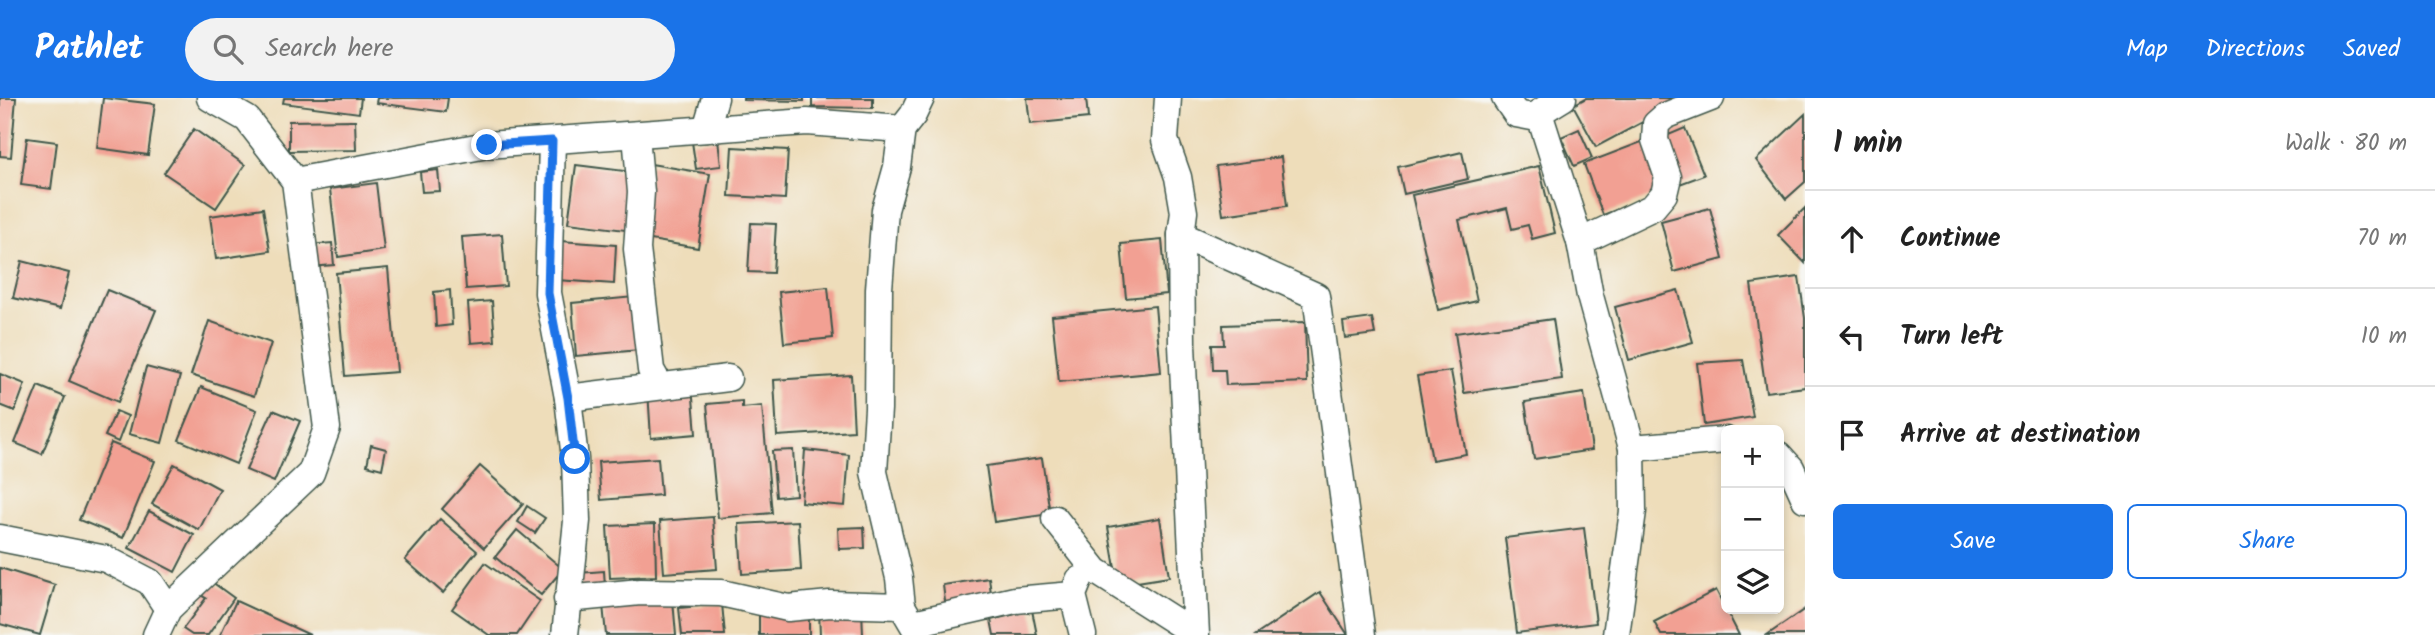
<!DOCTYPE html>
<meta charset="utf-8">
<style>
:root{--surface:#fff;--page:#f2f2f2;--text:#222;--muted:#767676;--line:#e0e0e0;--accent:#1a73e8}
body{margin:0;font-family:Kalam,sans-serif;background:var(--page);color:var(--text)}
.controls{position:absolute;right:21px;bottom:21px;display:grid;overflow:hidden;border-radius:10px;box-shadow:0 4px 10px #0003}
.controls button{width:63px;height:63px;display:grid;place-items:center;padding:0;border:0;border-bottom:2px solid var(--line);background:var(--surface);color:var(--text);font:35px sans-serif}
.stop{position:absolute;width:21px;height:21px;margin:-16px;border:5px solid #1a73e8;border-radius:50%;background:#fff}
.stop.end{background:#1a73e8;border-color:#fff;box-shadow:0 2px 7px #0008}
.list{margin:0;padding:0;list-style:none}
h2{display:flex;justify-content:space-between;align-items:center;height:91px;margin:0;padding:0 28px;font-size:30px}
h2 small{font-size:23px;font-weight:400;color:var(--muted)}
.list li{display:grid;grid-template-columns:46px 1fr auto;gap:21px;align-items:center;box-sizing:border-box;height:98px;padding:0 28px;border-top:2px solid var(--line)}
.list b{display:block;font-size:26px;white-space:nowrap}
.list em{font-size:23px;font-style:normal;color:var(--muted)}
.actions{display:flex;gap:14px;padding:21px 28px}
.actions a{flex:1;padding:16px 0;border:2px solid var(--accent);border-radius:10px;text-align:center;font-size:24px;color:var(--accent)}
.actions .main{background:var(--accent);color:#fff}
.icon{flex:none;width:38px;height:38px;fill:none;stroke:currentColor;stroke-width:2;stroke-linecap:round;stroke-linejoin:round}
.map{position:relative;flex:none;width:1805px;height:537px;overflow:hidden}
header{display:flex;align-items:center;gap:42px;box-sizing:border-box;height:98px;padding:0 35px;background:var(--accent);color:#fff}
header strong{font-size:33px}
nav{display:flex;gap:38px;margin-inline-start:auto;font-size:24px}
.search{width:490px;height:63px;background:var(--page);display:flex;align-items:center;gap:18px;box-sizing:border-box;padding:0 24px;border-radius:38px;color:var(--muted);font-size:26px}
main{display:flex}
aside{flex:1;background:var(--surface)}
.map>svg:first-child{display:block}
.building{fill:#f2a093}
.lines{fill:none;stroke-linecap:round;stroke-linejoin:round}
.minor-casing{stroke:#3e5548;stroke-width:29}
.minor{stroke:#fff;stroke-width:26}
.route{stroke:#1a73e8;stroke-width:9}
</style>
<header>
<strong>Pathlet</strong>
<div class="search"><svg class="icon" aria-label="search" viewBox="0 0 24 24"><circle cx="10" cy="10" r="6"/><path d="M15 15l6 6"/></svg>Search here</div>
<nav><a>Map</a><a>Directions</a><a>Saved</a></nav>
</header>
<main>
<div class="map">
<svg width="1805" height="537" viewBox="0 0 1805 537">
<rect width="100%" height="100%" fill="#f6f6f2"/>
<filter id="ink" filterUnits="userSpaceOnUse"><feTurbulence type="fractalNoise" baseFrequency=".0143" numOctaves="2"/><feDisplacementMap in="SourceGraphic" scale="14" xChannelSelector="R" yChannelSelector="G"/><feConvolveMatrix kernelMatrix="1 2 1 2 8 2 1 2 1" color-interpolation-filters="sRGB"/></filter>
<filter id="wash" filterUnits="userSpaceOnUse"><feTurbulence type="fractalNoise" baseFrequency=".00686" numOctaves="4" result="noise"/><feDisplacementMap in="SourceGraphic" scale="28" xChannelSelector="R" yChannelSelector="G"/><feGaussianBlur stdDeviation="1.57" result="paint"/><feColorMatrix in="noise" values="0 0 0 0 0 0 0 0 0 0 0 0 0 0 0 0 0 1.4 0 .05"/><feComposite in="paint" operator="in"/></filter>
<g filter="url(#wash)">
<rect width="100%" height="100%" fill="#eeddba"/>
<g id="blocks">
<g class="building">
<polygon points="0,0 16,0 11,59 0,58"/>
<polygon points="103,0 155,6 148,57 97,50"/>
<polygon points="284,0 361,0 359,15 283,5"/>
<polygon points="377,0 448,0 446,14 376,5"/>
<polygon points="743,0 804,0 804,3 743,2"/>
<polygon points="812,0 873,0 873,10 812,9"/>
<polygon points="1027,0 1086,0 1088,20 1030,26"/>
<polygon points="1586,0 1688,0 1596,49 1573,7"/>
<polygon points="1805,16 1805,84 1786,101 1756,62"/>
<polygon points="355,22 356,52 289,53 289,23"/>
<polygon points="1685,30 1704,77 1677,87 1659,41"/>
<polygon points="194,31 245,67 216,110 164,75"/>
<polygon points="1579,31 1592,60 1574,68 1561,39"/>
<polygon points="27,40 57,44 51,91 21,87"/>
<polygon points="718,41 721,68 696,71 692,44"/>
<polygon points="1644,43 1663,94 1603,117 1584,66"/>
<polygon points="732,49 788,52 785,101 729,98"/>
<polygon points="1462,54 1468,81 1404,96 1398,69"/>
<polygon points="1281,59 1287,108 1223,117 1216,68"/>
<polygon points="651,66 710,76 698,150 639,140"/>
<polygon points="576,67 633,74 625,132 568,125"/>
<polygon points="1539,68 1555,135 1532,141 1528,127 1512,131 1507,110 1459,122 1477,203 1438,212 1412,97"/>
<polygon points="438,72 440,93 422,94 420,74"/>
<polygon points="376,85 384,152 338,159 330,91"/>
<polygon points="263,110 270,153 216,161 210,118"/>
<polygon points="1710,110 1723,161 1674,174 1661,123"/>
<polygon points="1805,110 1805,165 1778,137"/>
<polygon points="751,125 776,126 773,175 748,174"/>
<polygon points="502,136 506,188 466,191 462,139"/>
<polygon points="1162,142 1167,196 1126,200 1121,146"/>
<polygon points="560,143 616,147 614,186 557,182"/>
<polygon points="332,145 334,167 310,169 308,147"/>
<polygon points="22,163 69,175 60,211 13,200"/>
<polygon points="388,170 397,274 345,278 336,175"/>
<polygon points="1799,179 1805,220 1805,289 1766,294 1751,186"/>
<polygon points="828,189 833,240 784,245 779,194"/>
<polygon points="107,192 156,212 118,304 69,283"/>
<polygon points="450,192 452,227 436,229 434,194"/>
<polygon points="1678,192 1693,244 1629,262 1615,209"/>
<polygon points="634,199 639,252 576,258 572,205"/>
<polygon points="492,203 495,243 471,245 468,205"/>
<polygon points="1155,208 1161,274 1059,284 1052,218"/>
<polygon points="1372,220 1375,236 1345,240 1343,224"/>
<polygon points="1553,221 1562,281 1464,295 1455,235"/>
<polygon points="209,223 271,245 254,298 191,277"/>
<polygon points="1305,224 1307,284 1226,287 1225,272 1213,272 1212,247 1224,247 1223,227"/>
<polygon points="1743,262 1753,319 1704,327 1697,265"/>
<polygon points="146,269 180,278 162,345 129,336"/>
<polygon points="1451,273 1466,356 1432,362 1417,278"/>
<polygon points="0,276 25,286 15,313 0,307"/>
<polygon points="851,277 854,333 777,338 774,282"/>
<polygon points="38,288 65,299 42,356 15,345"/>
<polygon points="692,288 696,336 651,340 648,292"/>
<polygon points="201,289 257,312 236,366 179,342"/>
<polygon points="1584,295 1592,352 1534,361 1525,304"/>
<polygon points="742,303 742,310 762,308 772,415 718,420 707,306"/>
<polygon points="273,312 300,323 274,384 246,372"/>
<polygon points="116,313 128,318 118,344 105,338"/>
<polygon points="111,345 155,363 123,440 79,422"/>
<polygon points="371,347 386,351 382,371 367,367"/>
<polygon points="793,352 796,397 776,399 772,353"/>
<polygon points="805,352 849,357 845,408 801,404"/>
<polygon points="658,360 661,397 601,402 598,364"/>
<polygon points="1042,360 1050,416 994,424 986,368"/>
<polygon points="174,366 220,391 199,432 152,406"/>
<polygon points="480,368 523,406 484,450 442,411"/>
<polygon points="527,408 545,420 535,435 518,424"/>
<polygon points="149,413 194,437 175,474 129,450"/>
<polygon points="713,419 717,471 664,475 660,423"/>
<polygon points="1160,420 1169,479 1118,487 1108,429"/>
<polygon points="440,421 477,453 443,495 405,462"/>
<polygon points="798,423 801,472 742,476 739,426"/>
<polygon points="655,426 656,478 610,480 607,428"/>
<polygon points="864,429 865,450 839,451 838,430"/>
<polygon points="1584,430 1596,525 1517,535 1505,440"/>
<polygon points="517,432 563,471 541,497 495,459"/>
<polygon points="485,465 540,503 517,537 489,537 452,511"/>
<polygon points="0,470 55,487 40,537 0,526"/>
<polygon points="604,473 605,489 581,491 579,475"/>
<polygon points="989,480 992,503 946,511 943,487"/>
<polygon points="212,484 234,500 208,537 192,537 183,531 206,500 202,498"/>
<polygon points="1716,492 1739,537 1661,537 1654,524"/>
<polygon points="1320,494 1348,537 1256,537"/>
<polygon points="673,502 676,537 606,537 603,507"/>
<polygon points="236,503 310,537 220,537"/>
<polygon points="722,506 725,537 682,537 679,510"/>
<polygon points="862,511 863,537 820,537 819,512"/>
<polygon points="1805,511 1805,537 1767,537"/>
<polygon points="1032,512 1037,537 994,537 991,522"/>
<rect x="759" y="517" width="50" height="20"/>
</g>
</g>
</g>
<g filter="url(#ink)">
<use href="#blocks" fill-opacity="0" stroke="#3e5548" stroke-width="2"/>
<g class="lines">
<defs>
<g id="minor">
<polyline points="1168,0 1165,42 1178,79 1184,114 1181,137 1182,247 1196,537"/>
<polyline points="1505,0 1516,16 1532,19 1563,0"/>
<polyline points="1539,15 1580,144"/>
<polyline points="706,31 715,0"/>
<polyline points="636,37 641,94 637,151 651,272 660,288"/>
<polyline points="552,43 548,195 568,300 575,361 577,423 565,537"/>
<polyline points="295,83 487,47 807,24 902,31"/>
<polyline points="1181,137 1316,198 1362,537"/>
<polyline points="568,300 728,280"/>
<polyline points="1632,350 1726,342"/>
<polyline points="1779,357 1791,370 1805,401"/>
<polyline points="1055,421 1096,473 1195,536"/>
<polyline points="0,440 106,461 150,484 168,511"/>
<polyline points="1079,482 1073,497 1083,537"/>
<polyline points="567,501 640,494 721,495 788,510 830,506 902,508"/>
<polyline points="914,525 1015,502 1073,497"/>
<polyline points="156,537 168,511 311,375 327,330 295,83 247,21 210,0"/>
<polyline points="919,537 902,508 899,480 874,374 878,311 879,191 885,112 897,69 902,31 913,17 921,0"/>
<polyline points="1616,537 1633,413 1632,350 1590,198 1580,144 1653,109 1664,96 1668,79 1655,42 1656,26 1665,18 1711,0"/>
</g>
</defs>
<use href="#minor" class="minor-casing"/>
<use href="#minor" class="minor"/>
</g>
</g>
<g class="lines" filter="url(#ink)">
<polyline class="route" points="487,47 552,43 548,195 568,300 575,361"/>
</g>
</svg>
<div class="controls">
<button>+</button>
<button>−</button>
<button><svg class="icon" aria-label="layers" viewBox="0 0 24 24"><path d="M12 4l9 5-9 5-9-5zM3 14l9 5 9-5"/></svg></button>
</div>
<div class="stop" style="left:575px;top:361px"></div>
<div class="stop end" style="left:487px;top:47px"></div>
</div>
<aside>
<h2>1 min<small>Walk · 80 m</small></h2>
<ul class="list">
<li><svg class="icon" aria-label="ahead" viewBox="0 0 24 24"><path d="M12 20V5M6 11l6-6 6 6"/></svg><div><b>Continue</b></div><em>70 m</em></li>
<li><svg class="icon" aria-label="left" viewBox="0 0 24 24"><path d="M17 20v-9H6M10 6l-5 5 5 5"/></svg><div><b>Turn left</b></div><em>10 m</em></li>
<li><svg class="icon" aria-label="arrive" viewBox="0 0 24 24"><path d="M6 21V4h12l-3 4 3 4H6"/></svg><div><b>Arrive at destination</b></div></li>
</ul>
<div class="actions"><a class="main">Save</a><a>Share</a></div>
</aside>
</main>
